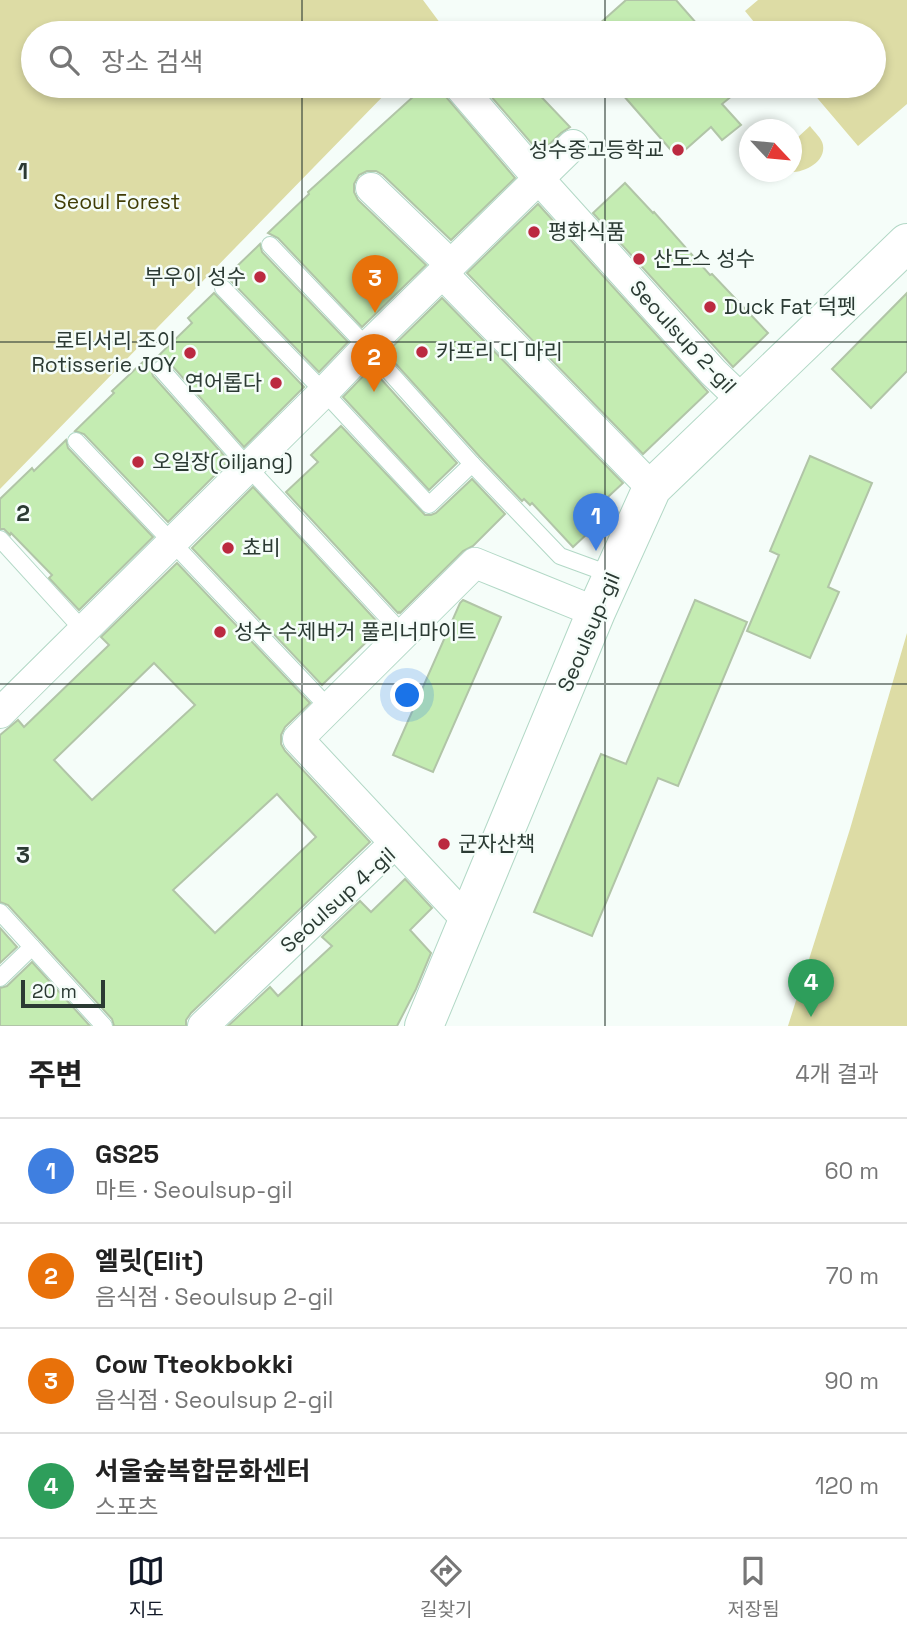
<!DOCTYPE html>
<html lang="ko">
<meta charset="utf-8">
<style>
:root{--surface:#fff;--page:#f6f6f6;--text:#222;--muted:#767676;--line:#e0e0e0;--accent:#111827}
body{margin:0;font-family:"Space Grotesk","Noto Sans KR",sans-serif;background:var(--page);color:var(--text)}
.compass{position:absolute;left:739px;top:119px;width:63px;height:63px;border-radius:50%;background:var(--surface);box-shadow:0 4px 10px #0003;rotate:116deg}
.scale{position:absolute;left:21px;bottom:18px;width:84px;box-sizing:border-box;padding-left:7px;border:4px solid #2b3a33;border-top:0;font-size:19px;line-height:24px;white-space:nowrap;color:#2b3a33;-webkit-text-stroke:5px #f5fdf9;paint-order:stroke}
.you{position:absolute;left:408px;top:696px;width:24px;height:24px;margin:-18px;border:5px solid #fff;border-radius:50%;background:#1a73e8;box-shadow:0 0 0 10px #1a73e833}
.badge{display:grid;place-items:center;width:46px;height:46px;border-radius:50%;background:var(--accent);color:#fff;font-size:23px;font-weight:700}
.pin{position:absolute;translate:-50% -58px;filter:drop-shadow(0 2px 4px #0008)}
.pin::after{content:'';position:absolute;top:37px;width:24px;height:21px;background:inherit;clip-path:polygon(0 0,100% 0,50% 100%)}
.list{margin:0;padding:0;list-style:none}
h2{display:flex;justify-content:space-between;align-items:center;height:91px;margin:0;padding:0 28px;font-size:30px}
h2 small{font-size:23px;font-weight:400;color:var(--muted)}
.list li{display:grid;grid-template-columns:46px 1fr auto;gap:21px;align-items:center;box-sizing:border-box;height:105px;padding:0 28px;border-top:2px solid var(--line)}
.list b{display:block;font-size:26px;white-space:nowrap}
.list p{margin:0;font-size:23px;white-space:nowrap;color:var(--muted)}
.list em{font-size:23px;font-style:normal;color:var(--muted)}
.icon{flex:none;width:38px;height:38px;fill:none;stroke:currentColor;stroke-width:2;stroke-linecap:round;stroke-linejoin:round}
.map{position:relative;flex:none;width:907px;height:1026px;overflow:hidden}
.search{position:absolute;background:var(--surface);box-shadow:0 4px 10px #0003;left:21px;right:21px;top:21px;height:77px;display:flex;align-items:center;gap:18px;box-sizing:border-box;padding:0 24px;border-radius:38px;color:var(--muted);font-size:26px}
.sheet{height:511px;background:var(--surface)}
nav{display:flex;justify-content:space-around;align-items:center;box-sizing:border-box;height:98px;border-top:2px solid var(--line);background:var(--surface);font-size:19px;color:var(--muted)}
nav a{display:grid;justify-items:center;gap:4px}
nav .on{color:var(--accent)}
.map>svg:first-child{display:block}
.green{fill:#dddca5}
.building{fill:#c4ecb2;stroke:#b1c5a7;stroke-width:2;fill-rule:evenodd}
.lines{fill:none;stroke-linecap:round;stroke-linejoin:round}
.lane-casing{stroke:#b2d8c6;stroke-width:18}
.street-casing{stroke:#b2d8c6;stroke-width:32}
.secondary-casing{stroke:#b2d8c6;stroke-width:40}
.lane{stroke:#fff;stroke-width:16}
.street{stroke:#fff;stroke-width:30}
.secondary{stroke:#fff;stroke-width:38}
.grid{fill:none;stroke:#2b3a33;stroke-width:2;stroke-opacity:0.55}
.poi-dot{fill:#bb2a40;stroke:#f5fdf9;stroke-width:2.5}
.labels{text-anchor:middle;stroke-width:5;stroke-linejoin:round;paint-order:stroke}
.poi-label{font-size:21px;fill:#2b3a33;stroke:#f5fdf9;text-anchor:start}
.park-label{font-size:21px;fill:#403d06;stroke:#f5fdf9}
.street-label{font-size:21px;fill:#2b3a33;stroke:#f5fdf9}
.grid-label{font-size:23px;text-anchor:middle;font-weight:bold;fill:#2b3a33;stroke:#f5fdf9;stroke-width:5;stroke-linejoin:round;paint-order:stroke}
</style>
<div class="map">
<svg width="907" height="1026" viewBox="0 0 907 1026">
<rect width="100%" height="100%" fill="#f5fdf9"/>
<g class="green">
<polygon points="0,0 423,0 446,31 444,33 33,33 33,86 393,86 0,489"/>
<polygon points="758,0 907,0 907,104 858,146 807,86 874,86 874,33 763,33 745,11"/>
<path d="M810 126C814 132 822 138 823 145 826 163 802 174 787 172H792V132L797 138Z"/>
<polygon points="907,633 907,1026 788,1026 850,829"/>
</g>
<g class="building">
<polygon points="626,0 676,0 705,33 589,33"/>
<polygon points="425,86 442,86 442,90 446,97 515,178 451,240 383,175 376,171 367,171 359,175 354,184 354,192 358,200 426,265 362,327 278,238 268,233 309,194 308,192"/>
<polygon points="482,86 531,86 570,127 561,133 540,153"/>
<polygon points="634,86 744,86 722,104 741,125 722,140 711,127 677,157 623,95"/>
<polygon points="625,183 653,213 654,212 710,275 712,274 768,333 733,367 593,213"/>
<polygon points="538,204 708,392 643,454 467,273"/>
<polygon points="260,244 262,252 348,342 319,372 229,279 232,276 230,273"/>
<polygon points="214,293 304,387 244,447 169,362 160,359 154,362 151,370 153,376 229,461 168,522 84,434 75,431 114,393 112,391 146,359 150,364 192,323 188,318"/>
<polygon points="907,293 907,371 871,408 832,369"/>
<polygon points="442,298 623,483 595,509 604,518 573,547 532,503 530,505 524,499 522,501 480,457 386,353"/>
<polygon points="371,368 457,463 429,490 343,397"/>
<polygon points="341,426 425,515 431,515 436,513 472,479 505,514 473,546 463,551 400,613 399,612 398,613 286,492 318,462 311,455"/>
<polygon points="66,440 68,448 153,537 79,610 49,578 52,575 11,533 10,535 4,529 0,529 0,499 32,468 34,471"/>
<polygon points="810,456 872,483 828,587 839,592 810,658 747,631 779,555 770,551"/>
<polygon points="253,487 382,627 322,685 192,548"/>
<path d="M177 563 310 703 285 727 281 735V744L285 751 370 842 191 1013 186 1020V1026H114L112 1019 8 905 0 902V735L18 720 24 727 109 645 101 637ZM154 663 195 705 92 800 54 760ZM277 794 316 837 215 933 173 890Z"/>
<polygon points="463,600 501,617 433,772 393,755 460,603"/>
<polygon points="695,600 747,622 678,786 658,778 592,936 534,912 601,754 626,764"/>
<polygon points="405,879 432,908 410,930 431,953 416,989 397,1026 228,1026 270,987 278,996 332,946 322,937 360,901 371,912"/>
<polygon points="0,928 17,947 0,963"/>
<polygon points="32,962 90,1026 0,1026 0,988 7,986"/>
</g>
<g class="lines">
<defs>
<g id="lane">
<polyline points="270,245 367,347 472,464 560,556 612,575"/>
<polyline points="223,288 324,392 429,505 472,464"/>
<polyline points="161,369 248,467 403,634"/>
<polyline points="76,441 329,708"/>
<polyline points="0,539 83,630"/>
<polyline points="0,912 104,1026"/>
<polyline points="0,978 32,947"/>
</g>
<g id="street">
<polyline points="459,86 539,179 713,372 743,401"/>
<polyline points="371,188 451,265"/>
<polyline points="443,274 652,488"/>
<polyline points="0,713 324,392 367,347 573,145"/>
<polyline points="468,921 298,739 475,563 596,612"/>
<polyline points="203,1026 395,843"/>
</g>
<polyline id="secondary" points="424,1026 596,612 652,488 907,243"/>
</defs>
<use href="#lane" class="lane-casing"/>
<use href="#street" class="street-casing"/>
<use href="#secondary" class="secondary-casing"/>
<use href="#lane" class="lane"/>
<use href="#street" class="street"/>
<use href="#secondary" class="secondary"/>
</g>
<path class="grid" d="M302 0V33M605 0V33M302 86V1026M605 86V1026M0 342H907M0 684H907"/>
<g class="poi-dot">
<circle cx="678" cy="150" r="7"/>
<circle cx="534" cy="232" r="7"/>
<circle cx="639" cy="259" r="7"/>
<circle cx="260" cy="277" r="7"/>
<circle cx="710" cy="307" r="7"/>
<circle cx="422" cy="352" r="7"/>
<circle cx="190" cy="353" r="7"/>
<circle cx="276" cy="383" r="7"/>
<circle cx="138" cy="462" r="7"/>
<circle cx="228" cy="548" r="7"/>
<circle cx="220" cy="632" r="7"/>
<circle cx="444" cy="844" r="7"/>
</g>
<g class="labels">
<g class="poi-label">
<text x="664" y="157" text-anchor="end">성수중고등학교</text>
<text x="548" y="239">평화식품</text>
<text x="653" y="266">산도스 성수</text>
<text x="246" y="284" text-anchor="end">부우이 성수</text>
<text x="724" y="314">Duck Fat 덕펫</text>
<text x="176" y="348" text-anchor="end">로티서리 조이<tspan x="176" dy="24">Rotisserie JOY</tspan></text>
<text x="436" y="359">카프리 디 마리</text>
<text x="262" y="390" text-anchor="end">연어롭다</text>
<text x="152" y="469">오일장(oiljang)</text>
<text x="242" y="555">쵸비</text>
<text x="234" y="639">성수 수제버거 풀리너마이트</text>
<text x="458" y="851">군자산책</text>
</g>
<g class="park-label">
<text x="117" y="209">Seoul Forest</text>
</g>
<g class="street-label">
<text transform="translate(683 337) rotate(47)" y="7">Seoulsup 2-gil</text>
<text transform="translate(589 632) rotate(-67)" y="7">Seoulsup-gil</text>
<text transform="translate(338 900) rotate(-42)" y="7">Seoulsup 4-gil</text>
</g>
</g>
<g class="grid-label">
<text x="23" y="179">1</text>
<text x="23" y="521">2</text>
<text x="23" y="863">3</text>
</g>
</svg>
<svg class="compass" viewBox="-18 -18 36 36"><path d="M0-13l5 13h-10z" fill="#e53935"/><path d="M0 13l5-13h-10z" fill="#767676"/></svg>
<div class="scale">20 m</div>
<div class="you"></div>
<div class="pin badge" style="left:596px;top:551px;background:#3f7fe0">1</div>
<div class="pin badge" style="left:374px;top:392px;background:#e8710a">2</div>
<div class="pin badge" style="left:375px;top:313px;background:#e8710a">3</div>
<div class="pin badge" style="left:811px;top:1017px;background:#2e9e5b">4</div>
<div class="search"><svg class="icon" aria-label="search" viewBox="0 0 24 24"><circle cx="10" cy="10" r="6"/><path d="M15 15l6 6"/></svg>장소 검색</div>
</div>
<section class="sheet">
<h2>주변<small>4개 결과</small></h2>
<ul class="list">
<li><span class="badge" style="background:#3f7fe0">1</span><div><b>GS25</b><p>마트 · Seoulsup-gil</p></div><em>60 m</em></li>
<li><span class="badge" style="background:#e8710a">2</span><div><b>엘릿(Elit)</b><p>음식점 · Seoulsup 2-gil</p></div><em>70 m</em></li>
<li><span class="badge" style="background:#e8710a">3</span><div><b>Cow Tteokbokki</b><p>음식점 · Seoulsup 2-gil</p></div><em>90 m</em></li>
<li><span class="badge" style="background:#2e9e5b">4</span><div><b>서울숲복합문화센터</b><p>스포츠</p></div><em>120 m</em></li>
</ul>
</section>
<nav>
<a class="on"><svg class="icon" aria-label="map" viewBox="0 0 24 24"><path d="M3 6l6-2 6 2 6-2v14l-6 2-6-2-6 2zM9 4v14M15 6v14"/></svg>지도</a>
<a><svg class="icon" aria-label="directions" viewBox="0 0 24 24"><path d="M12 3l9 9-9 9-9-9zM9 14v-3h6M13 9l2 2-2 2"/></svg>길찾기</a>
<a><svg class="icon" aria-label="saved" viewBox="0 0 24 24"><path d="M7 4h10v16l-5-4-5 4z"/></svg>저장됨</a>
</nav>
